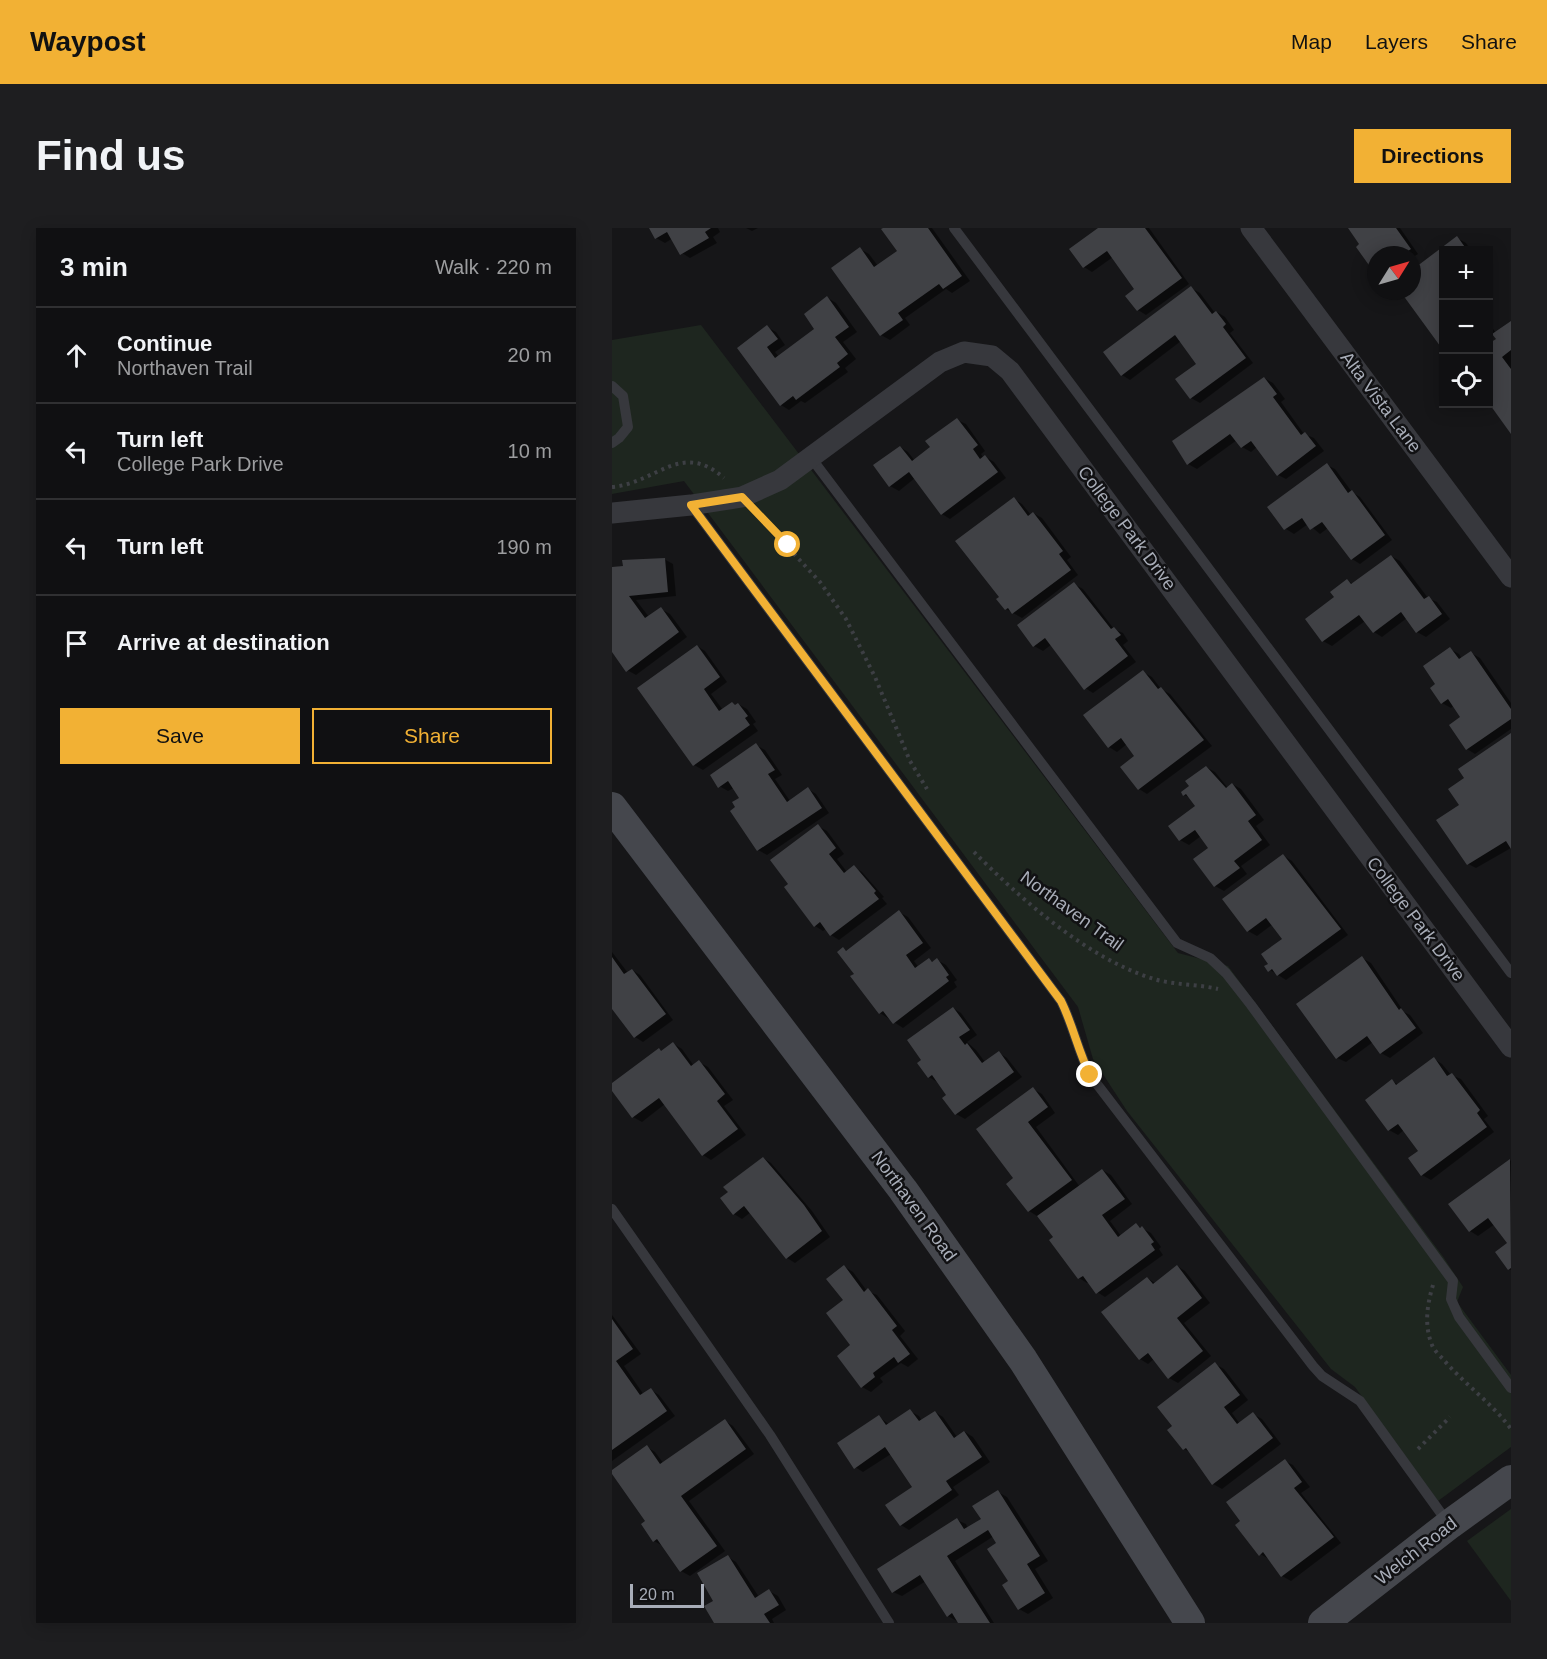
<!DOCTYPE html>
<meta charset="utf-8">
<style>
:root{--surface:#101012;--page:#1e1e20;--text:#f1f3f6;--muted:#9c9d9f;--line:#303032;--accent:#f2b134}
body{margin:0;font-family:Helvetica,sans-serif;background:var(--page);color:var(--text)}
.controls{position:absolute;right:18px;top:18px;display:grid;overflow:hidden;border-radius:0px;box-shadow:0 3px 15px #0003}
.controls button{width:54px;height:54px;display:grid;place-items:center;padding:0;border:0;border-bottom:2px solid var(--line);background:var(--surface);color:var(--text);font:30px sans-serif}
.compass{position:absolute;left:755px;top:18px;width:54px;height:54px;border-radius:50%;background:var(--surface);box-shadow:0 3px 15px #0003;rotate:53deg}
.scale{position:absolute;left:18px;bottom:15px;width:74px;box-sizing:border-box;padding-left:6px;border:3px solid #a8adb8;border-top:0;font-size:16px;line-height:21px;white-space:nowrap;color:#a8adb8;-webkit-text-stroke:4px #111113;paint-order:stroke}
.stop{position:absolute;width:18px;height:18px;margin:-14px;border:4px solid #f2b134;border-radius:50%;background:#fff}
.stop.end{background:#f2b134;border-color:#fff;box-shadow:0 2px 6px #0008}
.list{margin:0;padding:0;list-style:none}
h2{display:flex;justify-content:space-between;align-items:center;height:78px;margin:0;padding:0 24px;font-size:26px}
h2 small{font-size:20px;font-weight:400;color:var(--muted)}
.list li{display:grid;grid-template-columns:39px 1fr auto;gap:18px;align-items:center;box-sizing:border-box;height:96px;padding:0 24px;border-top:2px solid var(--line)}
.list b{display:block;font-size:22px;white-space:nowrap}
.list p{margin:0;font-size:20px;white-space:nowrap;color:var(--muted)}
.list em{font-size:20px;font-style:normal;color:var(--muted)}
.actions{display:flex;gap:12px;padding:18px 24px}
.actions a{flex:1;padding:14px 0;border:2px solid var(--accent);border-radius:0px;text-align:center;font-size:21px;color:var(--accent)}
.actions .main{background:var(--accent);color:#111}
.icon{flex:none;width:33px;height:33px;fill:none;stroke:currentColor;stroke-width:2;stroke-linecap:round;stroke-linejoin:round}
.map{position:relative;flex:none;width:899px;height:1395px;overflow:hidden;border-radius:0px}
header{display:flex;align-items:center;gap:36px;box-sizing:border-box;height:84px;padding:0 30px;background:var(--accent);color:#111}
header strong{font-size:28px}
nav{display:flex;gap:33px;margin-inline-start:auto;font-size:21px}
.intro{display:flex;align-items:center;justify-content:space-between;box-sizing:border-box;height:144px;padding:0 36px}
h1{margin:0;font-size:42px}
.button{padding:15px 27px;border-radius:0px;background:var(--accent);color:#111;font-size:21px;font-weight:700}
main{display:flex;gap:36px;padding:0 36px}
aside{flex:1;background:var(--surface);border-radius:0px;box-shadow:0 3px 15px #0003}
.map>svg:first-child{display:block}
.green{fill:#1e261f}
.shadow{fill:#0007}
.building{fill:#404145}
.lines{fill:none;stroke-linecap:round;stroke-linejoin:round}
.path{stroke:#3d3f44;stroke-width:4;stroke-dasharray:3 4.5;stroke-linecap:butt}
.lane{stroke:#37383d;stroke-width:10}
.street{stroke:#37383d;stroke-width:21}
.secondary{stroke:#45474d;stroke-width:30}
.route{stroke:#f2b134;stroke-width:8}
.labels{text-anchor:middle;stroke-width:5;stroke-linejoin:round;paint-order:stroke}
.street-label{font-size:18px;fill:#a8adb8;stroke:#111113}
</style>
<header>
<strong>Waypost</strong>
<nav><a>Map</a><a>Layers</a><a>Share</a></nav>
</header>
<div class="intro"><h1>Find us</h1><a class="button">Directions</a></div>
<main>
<aside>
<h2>3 min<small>Walk · 220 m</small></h2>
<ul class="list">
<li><svg class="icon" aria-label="ahead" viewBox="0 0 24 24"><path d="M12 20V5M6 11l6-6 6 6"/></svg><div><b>Continue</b><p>Northaven Trail</p></div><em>20 m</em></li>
<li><svg class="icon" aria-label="left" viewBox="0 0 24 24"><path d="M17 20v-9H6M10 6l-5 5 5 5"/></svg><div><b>Turn left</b><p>College Park Drive</p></div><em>10 m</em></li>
<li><svg class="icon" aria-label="left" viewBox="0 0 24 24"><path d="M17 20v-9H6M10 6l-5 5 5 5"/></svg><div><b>Turn left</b></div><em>190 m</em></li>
<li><svg class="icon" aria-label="arrive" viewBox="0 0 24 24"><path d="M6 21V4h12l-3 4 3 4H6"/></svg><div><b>Arrive at destination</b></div></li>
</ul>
<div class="actions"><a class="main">Save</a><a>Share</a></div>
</aside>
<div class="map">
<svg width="899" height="1395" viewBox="0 0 899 1395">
<rect width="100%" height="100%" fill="#161618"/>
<g class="green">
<polygon points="89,97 566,725 616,738 832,1030 851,1059 845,1074 899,1147 899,1219 826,1273 743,1159 719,1141 515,883 481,831 466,779 72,253 0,266 0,112"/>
<polygon points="899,1281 899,1373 855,1313"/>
</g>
<g class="shadow">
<polygon points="39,0 106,0 108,4 101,9 105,15 78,30 70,25 61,10 53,15 44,10"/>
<polygon points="134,0 146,0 140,3"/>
<polygon points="274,0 320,0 358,53 340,65 334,61 293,90 298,97 278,112 269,107 248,21 257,26 266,38 287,24"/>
<polygon points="488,0 537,0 577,56 534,87 526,82 524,61 501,29 480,44 472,39"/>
<polygon points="737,0 788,0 806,26 800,30 800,27 764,27 749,16"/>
<polygon points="845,10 854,15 859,22 831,22 831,120 790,63 800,63 800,43"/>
<polygon points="579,60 588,65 603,85 605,84 613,89 622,102 618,105 641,135 588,175 579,170 565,152 586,136 569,113 518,152 510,147"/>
<polygon points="216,70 224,75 245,104 231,114 244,131 233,140 236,144 193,175 189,173 177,182 169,177 127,120 155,99 164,104 173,117 163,124 167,129 204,101"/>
<polygon points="876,94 884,105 899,94 899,203 886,111 881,105 876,108"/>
<polygon points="652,150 661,155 673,171 669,174 692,206 702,210 712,223 674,251 666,247 645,219 639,224 630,219 625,212 585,241 576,236"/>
<polygon points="345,192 354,196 373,223 369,226 372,231 374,229 382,234 394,250 338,291 330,286 303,250 287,263 278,258 288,219 296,224 303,233 320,220"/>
<polygon points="715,237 723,241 740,264 748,269 780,312 748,336 740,331 716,300 708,306 696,296 682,306 674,301 657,279"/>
<polygon points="402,271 410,276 419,287 421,285 430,290 459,329 455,332 466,347 410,390 394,381 389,369"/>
<polygon points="779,328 788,333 816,370 825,374 838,391 814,409 805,404 795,390 770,409 762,404 753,393 720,418 711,413 724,370 735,353 742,356"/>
<polygon points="52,331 61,336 64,368 24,372 37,389 49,381 58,386 75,409 24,447 15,442 0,422 0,340"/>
<polygon points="462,356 471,361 502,401 511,405 516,413 511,417 524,434 481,465 473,460 440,416 431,423 422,418"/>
<polygon points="85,418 93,423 115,454 99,466 111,482 126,476 135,481 144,494 141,496 146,503 91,542 82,537"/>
<polygon points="838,421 847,426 850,431 859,425 868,430 899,475 899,501 863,526 855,521 850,489 842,477 839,480 830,475 825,456"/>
<polygon points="531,444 540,449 549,461 558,466 600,518 535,566 527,561 524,528 515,516 505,524 497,519"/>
<polygon points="144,517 153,522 170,547 163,551 178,573 196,561 204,566 217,585 155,627 146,622 120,583 126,579 129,570 122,560 116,563 107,558"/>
<polygon points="594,539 603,544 616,560 620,556 629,561 652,592 644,598 658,617 629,638 635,646 612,663 603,658 583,631 598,620 589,608 577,617 568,612 558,598 585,578 579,570 572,567"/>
<polygon points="854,550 899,620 864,640 856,636 849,577"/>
<polygon points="206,598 215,603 232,626 225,631 235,644 242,639 250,644 272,669 270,670 275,676 227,712 219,707 214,701 211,703 203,698"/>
<polygon points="672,628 680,633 736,707 674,752 658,742 658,736 672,711 661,696 645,708 636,703"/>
<polygon points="287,684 296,689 319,720 302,733 307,740 317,732 322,734 325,732 334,737 345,752 342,754 345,759 291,800 268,785 240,749 244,746 231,721 235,723"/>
<polygon points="0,724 16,745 20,742 28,747 61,792 31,814 23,809 0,778"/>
<polygon points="750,730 759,735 792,784 798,787 811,805 778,830 769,825 761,814 734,834 725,830"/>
<polygon points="341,780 349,785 365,807 355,814 364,822 373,834 387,825 395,830 410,849 353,891 344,886 336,867 325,854 317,849"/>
<polygon points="62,816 70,821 82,838 87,834 96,839 121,872 112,878 134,907 99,932 91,927 53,876 30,894 21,889 0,861 0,857"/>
<polygon points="822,831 830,836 839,847 849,851 876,888 872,891 882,904 819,952 810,947 798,931 808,923 792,902 786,907 777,902 780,853 787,857"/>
<polygon points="421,861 430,866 443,885 424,899 468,959 490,942 499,947 520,976 498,993 509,1008 524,997 539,1005 549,1019 547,1021 551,1027 493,1069 485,1064 477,1054 475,1055 467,1050 443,1009 425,988 417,983 404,951"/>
<polygon points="151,930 159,935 200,983 218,1009 183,1035 175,1030 139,984 130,991 122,986"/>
<polygon points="898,932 899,933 899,1042 897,1041 897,1015 883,996 866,1008 858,1003"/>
<polygon points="565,1038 573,1043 598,1075 572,1095 599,1128 566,1155 557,1150 542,1131 536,1136 528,1131 535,1050 543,1055"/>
<polygon points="233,1039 241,1044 255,1063 265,1067 293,1103 288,1108 306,1131 296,1139 289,1135 268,1150 271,1154 259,1164 250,1159 240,1118 233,1072"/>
<polygon points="0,1087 29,1126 12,1138 32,1167 39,1162 47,1167 63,1188 0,1233"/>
<polygon points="603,1136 612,1141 636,1172 620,1185 628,1196 641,1186 650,1191 669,1216 610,1261 601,1256 581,1226 572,1221"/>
<polygon points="298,1183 307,1188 310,1193 323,1184 331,1189 345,1209 353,1204 361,1209 378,1234 341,1259 347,1267 297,1302 289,1297 302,1259 279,1226 251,1244 243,1239 267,1189 278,1197"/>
<polygon points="113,1193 121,1198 142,1226 77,1273 113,1323 78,1348 69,1343 51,1318 42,1313 31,1297 36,1293 35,1219 43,1224 52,1236"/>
<polygon points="673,1233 681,1237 698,1259 689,1265 729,1315 679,1353 670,1348 657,1331 648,1326"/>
<polygon points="386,1264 395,1269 436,1333 423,1341 441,1370 416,1386 407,1381 386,1315 382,1308 343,1333 382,1395 348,1395 336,1388 314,1353 290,1368 281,1364 345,1292 354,1296 356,1301 371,1291"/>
<polygon points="116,1329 124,1334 147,1369 157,1363 166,1368 174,1382 160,1391 162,1395 104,1395 103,1373"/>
</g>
<g class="building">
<polygon points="37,0 99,0 93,4 97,10 68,27 55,4 43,11"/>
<polygon points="271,0 316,0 350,48 331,61 327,56 286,85 291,92 268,108 219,40 248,19 262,39 285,23 269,1"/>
<polygon points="486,0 533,0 570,50 525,83 513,68 522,61 495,23 471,40 457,21"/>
<polygon points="736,0 784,0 799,21 790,27 764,27 764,47 744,19 747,16"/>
<polygon points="845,8 855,22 831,22 831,122 788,63 800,63 800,42"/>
<polygon points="579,58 600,86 604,83 614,96 611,99 634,130 578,171 563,151 584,136 563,107 509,148 491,124"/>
<polygon points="215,68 237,99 223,109 236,126 225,135 228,139 184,172 181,168 168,178 125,120 155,97 166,111 155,119 163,130 202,101 192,86"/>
<polygon points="899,93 899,122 890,129 899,141 899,206 876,174 876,116 884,111 880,106"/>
<polygon points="652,149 665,166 661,169 689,207 693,204 704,218 665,248 639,213 629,220 618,206 575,237 560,213"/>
<polygon points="345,190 366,217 361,221 368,231 373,227 386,244 329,287 297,244 277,259 261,237 288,218 300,233 318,219 313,213"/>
<polygon points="715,235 736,265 740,262 773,307 739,332 710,294 698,302 690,290 672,302 655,279"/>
<polygon points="402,269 416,288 421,284 451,323 447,326 459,342 400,386 396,380 393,382 384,371 387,369 343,313"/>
<polygon points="779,327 812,371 817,368 830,386 804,405 789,384 761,405 747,387 710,414 693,391 722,369 718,364 735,351 739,356"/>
<polygon points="53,330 56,364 17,368 33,390 49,379 67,404 14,444 0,424 0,339 11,338 10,332"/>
<polygon points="462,354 499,401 502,399 509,407 503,411 516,428 472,462 433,410 421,419 405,397"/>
<polygon points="85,417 108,449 92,461 107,483 120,474 123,477 126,475 136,488 133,490 138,497 81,538 25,460"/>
<polygon points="838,419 847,431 859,423 899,481 899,491 854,522 837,497 848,489 836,471 829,476 818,460 823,456 811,438"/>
<polygon points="531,442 546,461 549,459 592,512 526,562 508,539 522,528 509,510 496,520 471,487"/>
<polygon points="899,505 899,621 894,613 855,637 824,592 847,577 836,561 852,550 846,541"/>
<polygon points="144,515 163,542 156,546 175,574 196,559 210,580 145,623 118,583 123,579 120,574 127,570 116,553 106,560 98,547"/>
<polygon points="594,538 614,560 620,555 644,587 636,593 650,612 622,633 628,640 602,659 581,631 596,620 583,602 567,613 556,598 583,578 574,566 571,568 569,564 577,558 573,553"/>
<polygon points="206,596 224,620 217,626 232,645 242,637 264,663 262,665 267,671 218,708 208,694 202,699 172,659 176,656 158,632"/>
<polygon points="671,626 729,701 665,748 660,741 656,744 652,738 656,736 649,726 670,711 654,690 635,704 610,671"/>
<polygon points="287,682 311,715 294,727 303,740 317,730 320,734 325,730 337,747 334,749 337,753 281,796 271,783 267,786 238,748 242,746 225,724 231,719 234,723"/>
<polygon points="750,728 787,782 789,780 804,800 768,826 755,808 724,831 684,776"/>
<polygon points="0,729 12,746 20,741 54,786 22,810 0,781"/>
<polygon points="341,779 358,802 347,809 353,817 355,815 370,835 387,823 402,844 343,887 330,870 334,867 320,847 316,850 305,835 309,832 295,812"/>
<polygon points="61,814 79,838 87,832 113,866 105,873 126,901 90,928 47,870 20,890 0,863 0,855 47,820 49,823"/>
<polygon points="822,829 835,848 840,845 868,882 865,885 875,899 809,948 796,930 806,923 786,896 776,903 753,872 780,851 784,857"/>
<polygon points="421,859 436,879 416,894 460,952 416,984 394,956 401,950 364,901"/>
<polygon points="151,929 192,977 210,1003 174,1031 132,978 121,987 108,970 116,964 111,959"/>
<polygon points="898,931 899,1040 896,1042 883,1024 895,1015 876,990 857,1004 836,976"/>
<polygon points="490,941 513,971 490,987 506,1009 524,995 528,1000 530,998 542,1014 539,1016 543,1022 484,1066 471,1048 466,1051 437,1012 441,1009 425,988"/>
<polygon points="232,1037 252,1064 256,1060 285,1098 280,1102 298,1126 286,1135 282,1129 261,1145 263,1149 249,1160 225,1128 238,1117 214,1085 231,1072 214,1051"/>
<polygon points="565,1037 590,1070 565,1090 591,1123 556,1151 536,1125 527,1132 489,1084 535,1049 541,1056"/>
<polygon points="0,1091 21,1121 4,1133 28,1167 39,1160 55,1183 0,1222"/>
<polygon points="603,1134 628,1167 612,1179 625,1196 641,1184 661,1210 600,1257 574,1220 571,1222 555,1202 560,1198 545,1179"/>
<polygon points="298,1181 307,1193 323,1183 342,1210 352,1203 370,1229 334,1253 340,1262 288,1298 273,1277 300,1259 273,1219 242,1241 225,1215 267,1187 274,1197"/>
<polygon points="113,1191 134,1221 69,1268 105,1318 68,1344 45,1311 41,1314 29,1296 33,1293 0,1246 0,1242 35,1217 48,1236"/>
<polygon points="673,1231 690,1254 682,1260 722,1309 669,1349 651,1324 647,1328 623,1297 628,1293 614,1274"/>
<polygon points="386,1262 428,1328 415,1336 433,1365 406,1382 390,1357 396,1353 375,1321 384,1315 376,1302 335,1328 378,1395 346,1395 340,1385 335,1389 308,1347 280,1365 265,1341 345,1290 352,1301 369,1291 360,1278"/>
<polygon points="116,1327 143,1370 157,1361 167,1377 152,1386 158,1395 102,1395 92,1378 101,1373 85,1345"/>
</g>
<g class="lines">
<g class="path">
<path d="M0 259C45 255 69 212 112 250"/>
<polyline points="146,287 208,354 234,391 263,449 298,533 315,561"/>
<path d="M362 624C410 672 476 731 542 751 562 757 585 756 606 761"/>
<path d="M821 1057C815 1077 812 1097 820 1117 822 1122 827 1127 831 1131 852 1156 880 1175 899 1201"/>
<polyline points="806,1221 838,1189"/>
</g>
<g class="lane">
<polyline points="342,0 899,745"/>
<polyline points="0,158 11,168 16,199 7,210 0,215"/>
<polyline points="200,231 565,715 598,730 614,745 639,777 841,1053 839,1071 847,1089 899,1160"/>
<path d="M79 277 449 773C461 797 466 823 478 847L701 1138 710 1148 748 1173 836 1295"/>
<polyline points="0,981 158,1207 277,1395"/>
</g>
<g class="street">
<polyline points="639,0 899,349"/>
<polyline points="0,285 79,277 130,269 168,252 328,134 352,124 380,128 398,143 899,819"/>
</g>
<g class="secondary">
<polyline points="0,579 291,962 411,1132 578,1395"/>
<polyline points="711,1395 838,1296 899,1252"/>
</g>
</g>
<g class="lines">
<path class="route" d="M176 317 130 269 79 277 449 773C461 797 466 823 478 847"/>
</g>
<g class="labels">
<g class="street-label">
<text transform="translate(769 174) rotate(53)" y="6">Alta Vista Lane</text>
<text transform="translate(515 300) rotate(53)" y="6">College Park Drive</text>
<text transform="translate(460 683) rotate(36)" y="6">Northaven Trail</text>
<text transform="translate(804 691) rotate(53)" y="6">College Park Drive</text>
<text transform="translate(302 978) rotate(54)" y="6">Northaven Road</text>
<text transform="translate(804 1323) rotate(-38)" y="6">Welch Road</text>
</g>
</g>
</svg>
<div class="controls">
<button>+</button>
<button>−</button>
<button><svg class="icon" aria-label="locate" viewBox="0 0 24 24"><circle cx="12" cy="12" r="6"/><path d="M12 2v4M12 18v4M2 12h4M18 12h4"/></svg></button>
</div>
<svg class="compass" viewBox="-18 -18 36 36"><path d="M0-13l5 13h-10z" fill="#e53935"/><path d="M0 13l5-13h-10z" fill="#9c9d9f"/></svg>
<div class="scale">20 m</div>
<div class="stop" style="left:176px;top:317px"></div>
<div class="stop end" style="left:478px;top:847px"></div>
</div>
</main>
